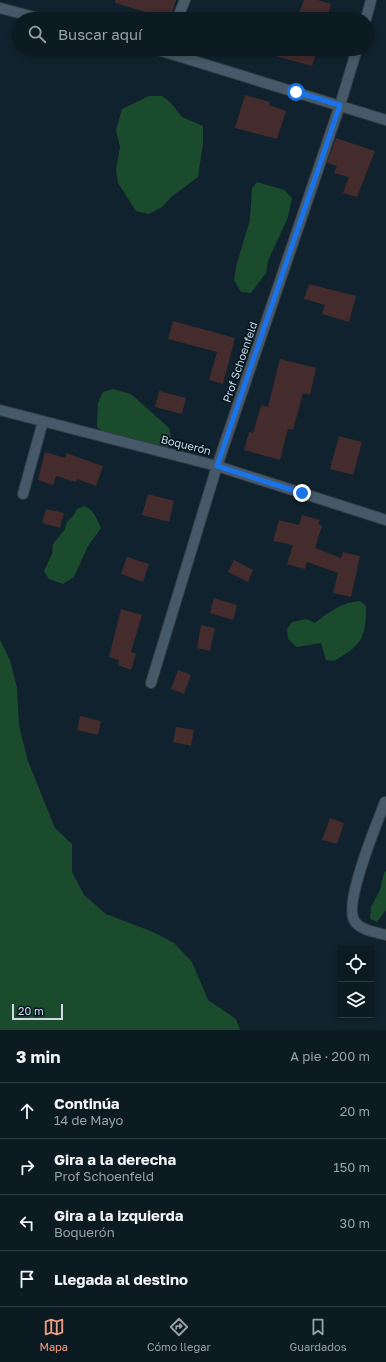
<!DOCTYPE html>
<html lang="es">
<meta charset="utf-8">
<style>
:root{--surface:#0c1a22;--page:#15232a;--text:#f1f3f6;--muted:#9aa1a5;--line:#2c3840;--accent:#f39f83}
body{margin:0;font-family:"Golos Text",sans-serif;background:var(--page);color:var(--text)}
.controls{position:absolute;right:12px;bottom:12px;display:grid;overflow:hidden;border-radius:0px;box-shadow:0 2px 6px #0003}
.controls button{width:36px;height:36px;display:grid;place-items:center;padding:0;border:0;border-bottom:1px solid var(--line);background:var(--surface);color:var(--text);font:20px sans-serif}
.scale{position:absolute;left:12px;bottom:10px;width:51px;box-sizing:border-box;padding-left:4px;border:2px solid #ced9e2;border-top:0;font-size:11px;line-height:14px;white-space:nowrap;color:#ced9e2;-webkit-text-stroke:3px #071825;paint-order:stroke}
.stop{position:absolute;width:12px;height:12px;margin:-9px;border:3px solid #1a73e8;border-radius:50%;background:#fff}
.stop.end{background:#1a73e8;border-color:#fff;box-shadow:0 1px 4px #0008}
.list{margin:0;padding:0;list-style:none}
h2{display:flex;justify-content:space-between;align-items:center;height:52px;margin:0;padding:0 16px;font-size:17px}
h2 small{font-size:13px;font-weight:400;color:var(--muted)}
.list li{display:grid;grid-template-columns:26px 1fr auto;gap:12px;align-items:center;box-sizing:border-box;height:56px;padding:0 16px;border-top:1px solid var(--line)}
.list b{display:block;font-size:15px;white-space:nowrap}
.list p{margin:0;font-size:13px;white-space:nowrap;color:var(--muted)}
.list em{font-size:13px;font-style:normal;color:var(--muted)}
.icon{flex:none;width:22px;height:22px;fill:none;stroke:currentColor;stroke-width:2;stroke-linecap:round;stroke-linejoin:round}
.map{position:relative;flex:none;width:386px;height:1030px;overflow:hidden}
.search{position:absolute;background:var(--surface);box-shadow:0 2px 6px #0003;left:12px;right:12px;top:12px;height:44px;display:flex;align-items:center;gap:10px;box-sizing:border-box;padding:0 14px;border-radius:22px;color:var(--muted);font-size:15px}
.sheet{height:276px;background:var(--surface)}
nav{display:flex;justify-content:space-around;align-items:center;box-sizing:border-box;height:56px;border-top:1px solid var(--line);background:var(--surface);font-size:11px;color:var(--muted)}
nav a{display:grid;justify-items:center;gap:2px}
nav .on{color:var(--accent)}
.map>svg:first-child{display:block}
.green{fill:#1b4b2d}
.building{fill:#432c2b}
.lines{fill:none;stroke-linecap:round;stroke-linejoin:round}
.minor-casing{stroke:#313c47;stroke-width:12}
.minor{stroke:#465968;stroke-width:10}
.route{stroke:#1a73e8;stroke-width:5}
.labels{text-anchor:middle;stroke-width:3.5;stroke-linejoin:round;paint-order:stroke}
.street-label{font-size:11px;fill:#ced9e2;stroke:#071825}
</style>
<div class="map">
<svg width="386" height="1030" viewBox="0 0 386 1030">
<rect width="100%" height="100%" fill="#10222e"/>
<g class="green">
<polygon points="149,96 162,96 171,103 182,117 203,126 203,143 198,177 171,197 162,207 149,214 136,211 118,183 116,170 120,147 116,130 122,109"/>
<polygon points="257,182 284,190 292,198 288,217 268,261 266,273 251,293 241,292 234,280 237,263 250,220 252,188"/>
<polygon points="113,389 131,394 169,428 171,437 166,452 108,436 97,427 98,403 103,392"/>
<path d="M84 506C94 510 96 518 101 528L88 546 74 577 63 584 49 579 44 571 52 554 53 544 65 529 67 522 74 515 77 509Z"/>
<path d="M360 601 366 606C366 638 362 645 334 661L326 660 321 643 297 647 288 639 287 629 292 622 306 619 315 623C329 612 342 602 360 601Z"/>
<polygon points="0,640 10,660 17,688 19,726 28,761 55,828 72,844 72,872 84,895 106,914 153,932 174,943 192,962 208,1000 236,1019 240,1030 0,1030"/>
<polygon points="386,871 386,910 377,922 370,919 371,907 380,890 384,873"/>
</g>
<g class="building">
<polygon points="115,0 176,0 170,19 115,3"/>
<polygon points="304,0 318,0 331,4 327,19 297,19"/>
<polygon points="269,49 317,49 312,66 268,54"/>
<polygon points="245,95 270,102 269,105 286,111 277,139 235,128"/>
<polygon points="336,138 375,151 357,197 343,193 349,177 334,173 337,166 327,163"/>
<polygon points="309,284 356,296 349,322 322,314 325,305 304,299"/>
<polygon points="173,321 235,338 223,384 209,380 217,352 168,339"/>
<polygon points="280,359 316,368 310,395 303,393 293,430 288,429 280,460 244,450 249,432 253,433 261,405 268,407"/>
<polygon points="159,391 186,398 182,414 155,407"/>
<polygon points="339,436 362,442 353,475 330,469"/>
<polygon points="45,452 65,458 66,453 103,466 96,486 77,479 76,482 56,476 53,485 38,480"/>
<polygon points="148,494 174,501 169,522 142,515"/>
<polygon points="46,509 64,513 60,528 42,523"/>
<polygon points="302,515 320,520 318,524 322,526 315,548 341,558 343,552 360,556 351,597 333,593 338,573 307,562 305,569 287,564 293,545 273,541 279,520 299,525"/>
<polygon points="127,557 149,564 143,582 121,574"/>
<polygon points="234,560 253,570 248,582 228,572"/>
<polygon points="214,598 237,605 233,620 210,613"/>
<polygon points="121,609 142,615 131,652 136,654 131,670 118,665 119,660 109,657"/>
<polygon points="201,625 215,628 210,651 197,648"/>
<polygon points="178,670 191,675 184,694 171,689"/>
<polygon points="80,716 101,721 98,735 77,730"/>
<polygon points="176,727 194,730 191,746 173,742"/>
<polygon points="330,818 344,823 337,844 322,840"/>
</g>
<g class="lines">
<defs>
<g id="minor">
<polyline points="0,8 42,19"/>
<polyline points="177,19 185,0"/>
<polyline points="366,19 371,0"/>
<polyline points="155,49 386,120"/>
<polyline points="0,410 217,466 386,520"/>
<polyline points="23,494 43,421"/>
<polyline points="151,683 217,466 340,105 357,49"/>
<path d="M385 802C377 823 344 902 354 920 359 930 375 932 386 935"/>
</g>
</defs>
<use href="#minor" class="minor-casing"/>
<use href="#minor" class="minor"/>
</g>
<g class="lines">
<polyline class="route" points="296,92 340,105 217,466 302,493"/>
</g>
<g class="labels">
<g class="street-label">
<text transform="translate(240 362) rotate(-71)" y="4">Prof Schoenfeld</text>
<text transform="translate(186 445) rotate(14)" y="4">Boquerón</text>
</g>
</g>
</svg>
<div class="controls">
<button><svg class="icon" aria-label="locate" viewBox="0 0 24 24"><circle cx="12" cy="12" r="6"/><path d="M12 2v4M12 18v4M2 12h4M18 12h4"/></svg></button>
<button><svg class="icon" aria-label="layers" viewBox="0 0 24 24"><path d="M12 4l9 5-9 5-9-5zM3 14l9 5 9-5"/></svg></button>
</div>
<div class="scale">20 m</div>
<div class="stop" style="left:296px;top:92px"></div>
<div class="stop end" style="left:302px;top:493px"></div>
<div class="search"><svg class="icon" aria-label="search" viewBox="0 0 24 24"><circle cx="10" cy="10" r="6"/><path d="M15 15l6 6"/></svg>Buscar aquí</div>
</div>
<section class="sheet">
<h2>3 min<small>A pie · 200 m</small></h2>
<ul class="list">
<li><svg class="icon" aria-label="ahead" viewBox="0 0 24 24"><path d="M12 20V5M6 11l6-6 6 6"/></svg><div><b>Continúa</b><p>14 de Mayo</p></div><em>20 m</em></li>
<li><svg class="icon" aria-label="right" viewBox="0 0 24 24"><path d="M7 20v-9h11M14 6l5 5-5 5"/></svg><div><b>Gira a la derecha</b><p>Prof Schoenfeld</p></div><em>150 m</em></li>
<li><svg class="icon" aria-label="left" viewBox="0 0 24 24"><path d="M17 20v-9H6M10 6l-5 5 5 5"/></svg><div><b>Gira a la izquierda</b><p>Boquerón</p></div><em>30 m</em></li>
<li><svg class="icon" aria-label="arrive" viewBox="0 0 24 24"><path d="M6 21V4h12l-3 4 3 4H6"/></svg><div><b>Llegada al destino</b></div></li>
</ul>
</section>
<nav>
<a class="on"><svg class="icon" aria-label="map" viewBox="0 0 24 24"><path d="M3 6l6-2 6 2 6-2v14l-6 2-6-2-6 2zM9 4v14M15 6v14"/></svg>Mapa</a>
<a><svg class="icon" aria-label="directions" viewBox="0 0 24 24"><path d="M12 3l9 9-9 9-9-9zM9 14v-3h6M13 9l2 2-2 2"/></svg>Cómo llegar</a>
<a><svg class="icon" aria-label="saved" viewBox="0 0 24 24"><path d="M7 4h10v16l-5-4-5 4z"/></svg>Guardados</a>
</nav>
